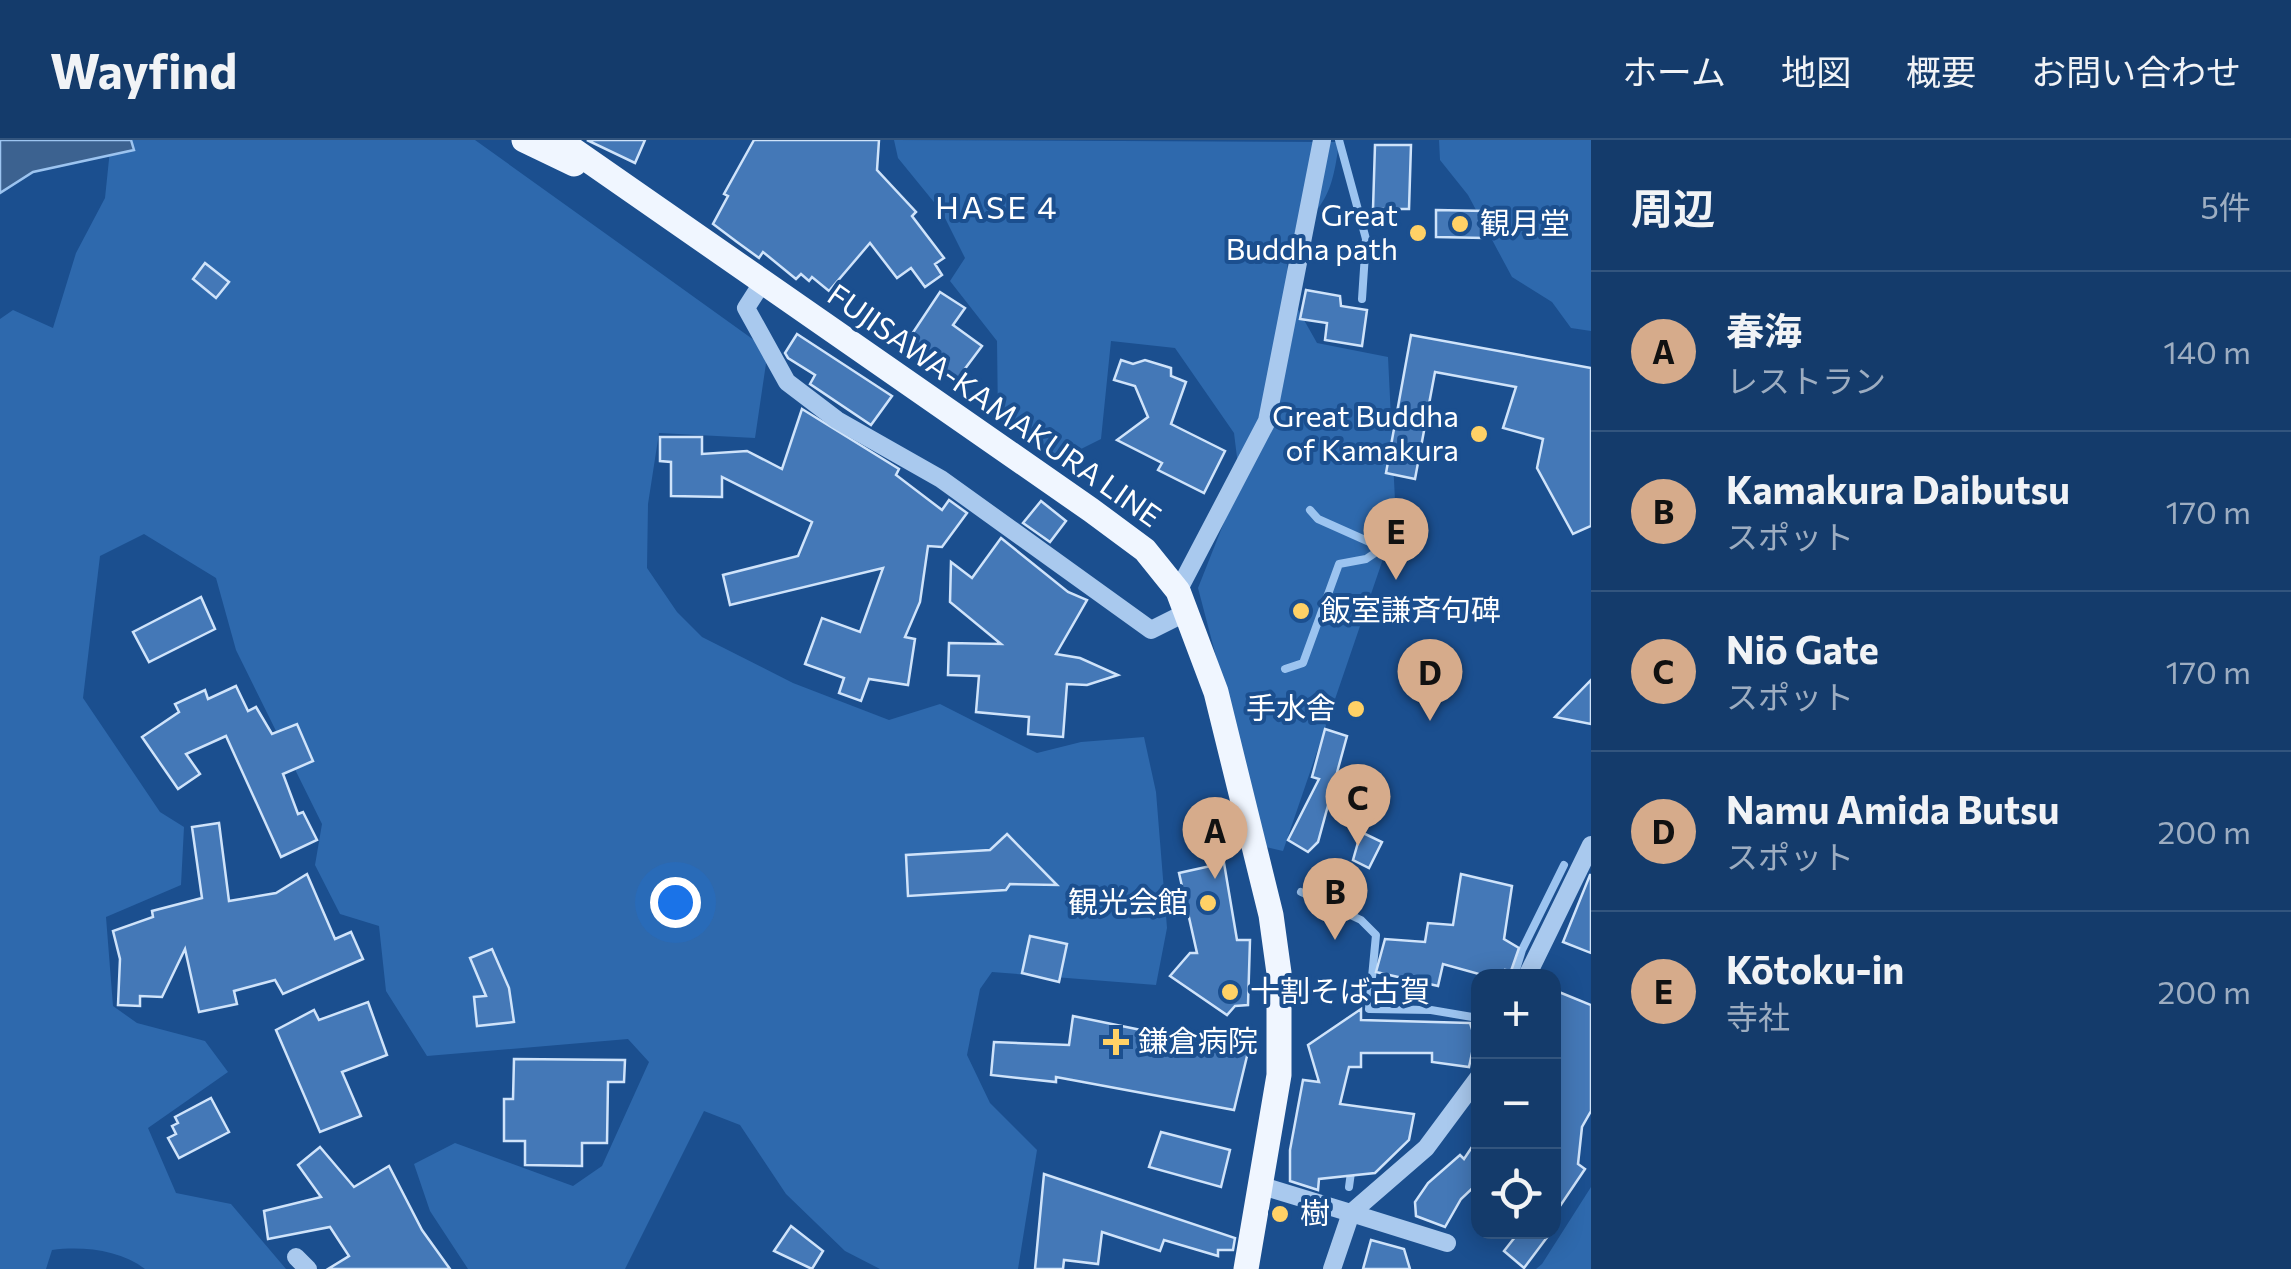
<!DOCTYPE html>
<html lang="ja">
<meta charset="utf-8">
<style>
:root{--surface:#143b6b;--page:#1d4271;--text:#f1f3f6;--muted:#9dadc1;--line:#33557e;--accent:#d6ab8b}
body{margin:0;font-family:Commissioner,"Noto Sans JP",sans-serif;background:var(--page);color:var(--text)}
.controls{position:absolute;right:30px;bottom:30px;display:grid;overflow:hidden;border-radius:20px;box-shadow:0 5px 25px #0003}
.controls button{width:90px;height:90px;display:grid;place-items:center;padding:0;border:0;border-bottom:2px solid var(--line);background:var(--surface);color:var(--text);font:50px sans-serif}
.you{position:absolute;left:675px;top:762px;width:35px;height:35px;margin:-25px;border:8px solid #fff;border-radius:50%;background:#1a73e8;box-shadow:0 0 0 15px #1a73e833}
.badge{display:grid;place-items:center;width:65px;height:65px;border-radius:50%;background:var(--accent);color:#111;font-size:32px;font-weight:700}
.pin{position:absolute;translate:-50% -82px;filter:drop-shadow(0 2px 5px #0008)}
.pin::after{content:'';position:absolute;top:52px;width:35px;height:30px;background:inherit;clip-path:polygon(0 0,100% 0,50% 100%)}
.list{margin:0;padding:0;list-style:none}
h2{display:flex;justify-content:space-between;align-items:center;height:130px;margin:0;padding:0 40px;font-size:42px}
h2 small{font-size:32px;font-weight:400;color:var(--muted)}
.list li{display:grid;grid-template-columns:65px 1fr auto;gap:30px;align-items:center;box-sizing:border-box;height:160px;padding:0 40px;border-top:2px solid var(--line)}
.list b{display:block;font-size:38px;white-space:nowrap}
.list p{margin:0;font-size:32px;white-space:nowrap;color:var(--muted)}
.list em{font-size:32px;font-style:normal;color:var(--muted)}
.icon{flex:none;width:55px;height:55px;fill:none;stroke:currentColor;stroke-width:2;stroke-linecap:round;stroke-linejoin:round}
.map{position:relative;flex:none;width:1591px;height:1129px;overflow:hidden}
header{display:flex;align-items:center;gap:60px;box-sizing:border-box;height:140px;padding:0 50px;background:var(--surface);border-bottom:2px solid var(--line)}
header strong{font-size:48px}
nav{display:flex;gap:55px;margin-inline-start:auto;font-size:35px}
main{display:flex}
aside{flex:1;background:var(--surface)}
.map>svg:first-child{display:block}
.green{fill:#2e69ad}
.water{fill:#3c6290;stroke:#9cc4f0;stroke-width:2.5}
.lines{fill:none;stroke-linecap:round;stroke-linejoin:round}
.stream{stroke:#9cc4f0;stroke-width:8}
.building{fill:#4478b7;stroke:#cfe3fa;stroke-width:2.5}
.minor{stroke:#a9c9ee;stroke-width:18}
.major{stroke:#f0f6ff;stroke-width:25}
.poi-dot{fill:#ffd166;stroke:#1b4f8f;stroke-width:4}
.labels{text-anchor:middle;stroke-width:8;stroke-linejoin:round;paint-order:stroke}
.poi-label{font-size:30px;fill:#fff;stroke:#1b4f8f;text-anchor:start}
.street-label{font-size:30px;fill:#fff;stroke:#1b4f8f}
.neighbourhood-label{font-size:32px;letter-spacing:2.5px;fill:#fff;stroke:#1b4f8f}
</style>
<header>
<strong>Wayfind</strong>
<nav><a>ホーム</a><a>地図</a><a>概要</a><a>お問い合わせ</a></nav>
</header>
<main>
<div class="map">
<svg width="1591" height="1129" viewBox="0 0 1591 1129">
<rect width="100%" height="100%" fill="#1b4f8f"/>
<g class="green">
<path d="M111 0H475L768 210 755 298 659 293 648 364 647 428 677 472 702 497 793 543 889 580 940 564 1037 613 1081 602 1144 597 1156 652 1167 788 1156 845 992 832 980 849 967 915 990 963 1037 1010 1018 1129H880L845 1111 786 1054 740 985 704 971 625 1129H468L430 1071 414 1024 455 1003 573 1046 602 1026 649 922 628 899 427 916 386 851 379 786 340 774 315 725 322 684 236 510 216 438 144 394 100 416 83 558 160 672 184 687 181 745 106 777 113 866 137 883 205 901 228 932 148 988 176 1053 231 1064 286 1129H145C120 1110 83 1106 52 1110L46 1129H0V179L13 170 53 188 76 113 105 58Z"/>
<path d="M894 0 1339 2C1332 58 1324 65 1285 105L1291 157 1317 203 1388 217 1396 381 1283 711 1266 707 1198 448 1240 342 1234 293 1175 208 1111 201 1101 299 1059 320 998 279 997 201 950 141 965 118 942 72 898 18Z"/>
<polygon points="1439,0 1591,0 1591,191 1571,188 1552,162 1512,137 1468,55 1440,20"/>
<polygon points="1591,1047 1591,1129 1536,1129 1542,1124"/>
</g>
<polygon class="water" points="0,0 131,0 134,10 33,32 0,53"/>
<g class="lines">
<g class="stream">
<polyline points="1339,0 1366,99 1362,159"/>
<polyline points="1285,529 1303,523 1339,424 1366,419 1375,413 1374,404 1318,379 1310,370"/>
<polyline points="1301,752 1361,780 1376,795 1369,869 1431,870 1478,878"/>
<polyline points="1514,836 1522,810 1564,725"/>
<polyline points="1349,1047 1352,1025"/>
</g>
</g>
<g class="building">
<polygon points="587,0 645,0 635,23"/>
<polygon points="754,0 879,0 877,30 916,72 912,76 944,118 935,124 942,135 925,147 911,128 897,138 870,103 829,151 812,137 809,141 801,134 796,139 763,112 759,118 737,102 713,84 728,56 724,54"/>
<polygon points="1375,5 1411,5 1409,69 1373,69"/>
<polygon points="1436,70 1485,71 1484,98 1436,97"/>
<polygon points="205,123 229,142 216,158 193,139"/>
<polygon points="1306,150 1340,156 1341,166 1367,170 1362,206 1325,200 1327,183 1300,179"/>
<polygon points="940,152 965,168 953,185 982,206 958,238 904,206"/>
<polygon points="797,194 892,256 871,285 810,244 815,235 788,218 785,213"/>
<polygon points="1411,195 1591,228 1591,386 1573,394 1537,328 1543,299 1503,288 1516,247 1435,232 1415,339 1386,333"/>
<polygon points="1121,220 1133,224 1145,220 1171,228 1171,236 1186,242 1171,284 1225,311 1204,353 1158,330 1162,323 1117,300 1148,277 1135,246 1114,240"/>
<polygon points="802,269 899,329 896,335 942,370 949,360 967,373 942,407 928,406 920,462 905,497 915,499 908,545 869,539 861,561 839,553 844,538 805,524 822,478 860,492 883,428 730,465 723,435 798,416 812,382 722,337 722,357 671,356 671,322 660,321 660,297 702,297 702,314 747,311 782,329"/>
<polygon points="1041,361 1066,381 1050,402 1023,383"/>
<polygon points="1001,398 1068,452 1087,460 1056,514 1080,518 1118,535 1087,545 1067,544 1063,597 1028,594 1029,577 976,572 979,536 948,535 949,503 1001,504 950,462 951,422 972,438"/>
<polygon points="201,457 215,489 149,522 133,492"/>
<polygon points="1591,540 1591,584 1555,577"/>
<polygon points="236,546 248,571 256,567 272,594 297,584 313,621 283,634 298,674 303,672 317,700 281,717 226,596 186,614 200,634 178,649 142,597 179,572 175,564 205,550 208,559"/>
<polygon points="1325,589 1347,596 1318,702 1308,712 1288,700 1319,639 1312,637"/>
<polygon points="219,683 229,761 276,753 307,734 335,799 351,792 363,819 283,854 275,840 234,851 237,864 199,872 185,809 162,857 140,856 140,866 118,865 120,819 113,791 153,777 152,771 202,758 192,687"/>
<polygon points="1361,692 1382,702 1369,728 1353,720"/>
<polygon points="1007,694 1057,745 1010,744 1006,750 908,756 906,715 990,710"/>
<polygon points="1224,723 1237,800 1250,800 1248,865 1235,866 1227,875 1170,836 1190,813 1197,813 1179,733"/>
<polygon points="1461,734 1512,746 1504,799 1519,808 1511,831 1505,830 1503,836 1486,836 1443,824 1438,846 1376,832 1385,799 1425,802 1428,783 1453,785"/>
<polygon points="1590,735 1591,735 1591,813 1563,802"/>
<polygon points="1030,796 1067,804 1059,842 1022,833"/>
<polygon points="492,809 509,848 514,882 477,886 474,857 486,856 470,818"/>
<polygon points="1554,850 1591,865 1591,971 1582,987 1578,1024 1585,1029 1554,1075"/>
<polygon points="368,862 387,915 342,932 361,976 320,992 276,890 314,870 319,880"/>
<polygon points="1361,869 1361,880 1470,883 1475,899 1469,927 1432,922 1432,913 1361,913 1361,927 1349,927 1340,964 1414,974 1409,1000 1375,1033 1319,1039 1318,1050 1290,1041 1290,1010 1303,940 1319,942 1308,905"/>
<polygon points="1073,876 1248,912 1234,970 1056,937 1056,942 991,935 994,902 1069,905"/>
<polygon points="514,919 625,920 624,942 608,942 607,1003 582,1003 582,1026 525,1025 525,1001 504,1001 504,959 513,959"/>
<polygon points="211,958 229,992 179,1018 168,998 176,994 172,986 178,983 175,977"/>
<polygon points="1161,992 1230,1010 1221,1047 1149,1027"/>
<polygon points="1478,998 1478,1043 1461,1059 1445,1087 1416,1076 1415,1062 1428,1043 1460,1015 1464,1019"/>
<polygon points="320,1007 354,1047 389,1026 422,1090 450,1129 328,1129 349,1116 330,1087 268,1099 264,1071 321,1057 298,1025"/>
<polygon points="1044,1034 1235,1098 1233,1110 1218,1110 1218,1116 1164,1100 1160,1111 1102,1092 1098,1124 1064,1120 1063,1129 1035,1129"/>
<polygon points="791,1086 823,1111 812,1129 774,1111"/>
<polygon points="1519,1092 1551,1092 1524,1128 1504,1111"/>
<polygon points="1371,1100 1404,1109 1410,1129 1363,1129"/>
</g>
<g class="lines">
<g class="minor">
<polyline points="762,143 746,168 787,242 837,280 941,339 1151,490 1187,472"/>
<polyline points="1178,451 1267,281 1322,0"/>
<polyline points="1527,836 1591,705"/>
<polyline points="1262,1046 1351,1073 1426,1008 1478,938"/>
<polyline points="296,1117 308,1129"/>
<polyline points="1332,1129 1351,1073 1447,1103"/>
</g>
<g class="major">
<polyline points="524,0 574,24"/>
<polyline points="559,0 1091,370 1145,410 1178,451 1216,552 1271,775 1279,833 1279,935 1246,1129"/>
</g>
</g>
<g class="poi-dot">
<circle cx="1460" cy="84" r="10"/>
<circle cx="1418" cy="93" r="10"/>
<circle cx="1479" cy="294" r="10"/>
<circle cx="1301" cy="471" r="10"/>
<circle cx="1356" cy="569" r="10"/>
<circle cx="1208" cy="763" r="10"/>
<circle cx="1230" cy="852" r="10"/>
<path d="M1111 887h10v10h10v10h-10v10h-10v-10h-10v-10h10z"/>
<circle cx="1280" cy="1074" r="10"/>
</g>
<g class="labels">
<g class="poi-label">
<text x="1398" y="86" text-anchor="end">Great<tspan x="1398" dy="34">Buddha path</tspan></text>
<text x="1480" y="94">観月堂</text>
<text x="1459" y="287" text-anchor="end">Great Buddha<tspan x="1459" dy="34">of Kamakura</tspan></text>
<text x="1321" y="481">飯室謙斉句碑</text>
<text x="1336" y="579" text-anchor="end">手水舎</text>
<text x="1188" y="773" text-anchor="end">観光会館</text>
<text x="1250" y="862">十割そば古賀</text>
<text x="1138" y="912">鎌倉病院</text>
<text x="1300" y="1084">樹</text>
</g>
<g class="street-label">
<text transform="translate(994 266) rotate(35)" y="10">FUJISAWA-KAMAKURA LINE</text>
</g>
<g class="neighbourhood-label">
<text x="997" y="79">HASE 4</text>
</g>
</g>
</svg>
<div class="controls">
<button>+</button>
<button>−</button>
<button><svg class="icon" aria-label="locate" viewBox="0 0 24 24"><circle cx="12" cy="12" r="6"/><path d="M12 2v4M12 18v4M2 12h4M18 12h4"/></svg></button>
</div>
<div class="you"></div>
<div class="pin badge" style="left:1215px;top:739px">A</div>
<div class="pin badge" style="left:1335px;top:800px">B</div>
<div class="pin badge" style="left:1358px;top:706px">C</div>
<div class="pin badge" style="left:1430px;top:581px">D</div>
<div class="pin badge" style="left:1396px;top:440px">E</div>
</div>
<aside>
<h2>周辺<small>5件</small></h2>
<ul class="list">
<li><span class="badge">A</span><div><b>春海</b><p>レストラン</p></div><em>140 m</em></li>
<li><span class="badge">B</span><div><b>Kamakura Daibutsu</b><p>スポット</p></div><em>170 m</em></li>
<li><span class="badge">C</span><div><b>Niō Gate</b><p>スポット</p></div><em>170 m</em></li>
<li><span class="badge">D</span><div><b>Namu Amida Butsu</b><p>スポット</p></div><em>200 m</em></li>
<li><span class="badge">E</span><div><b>Kōtoku-in</b><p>寺社</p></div><em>200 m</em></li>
</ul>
</aside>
</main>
